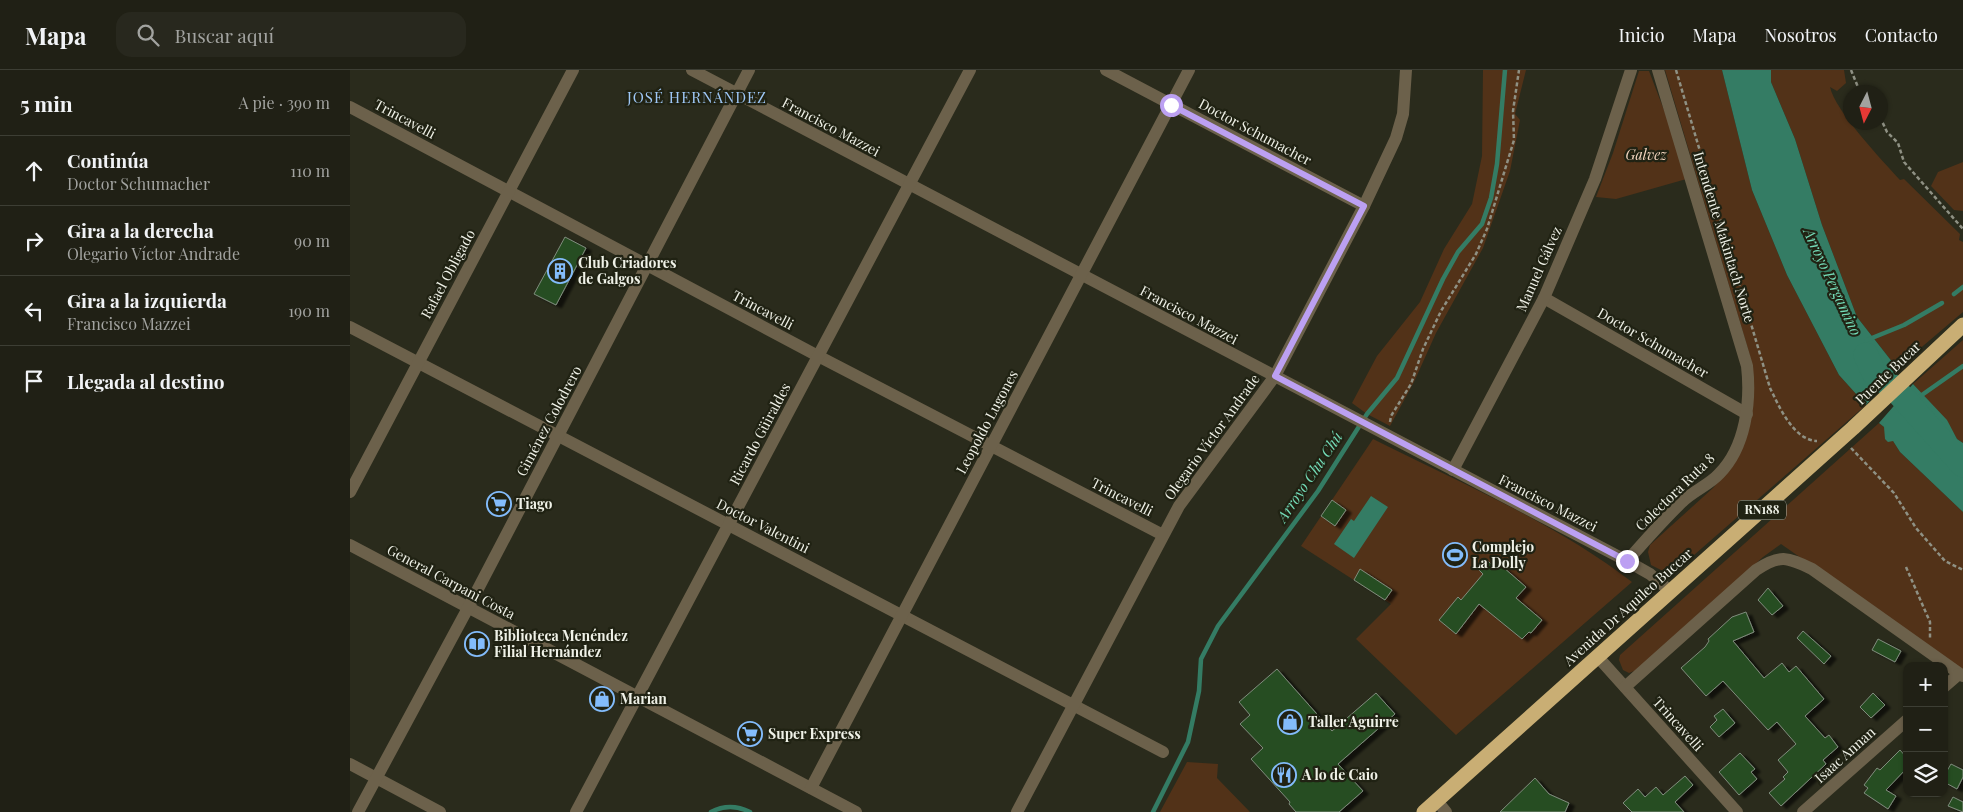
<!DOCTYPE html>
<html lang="es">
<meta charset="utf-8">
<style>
:root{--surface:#202015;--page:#28281e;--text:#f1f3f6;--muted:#a2a3a0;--line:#3d3e34}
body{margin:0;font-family:"Playfair Display",serif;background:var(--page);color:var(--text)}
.controls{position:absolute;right:15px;bottom:15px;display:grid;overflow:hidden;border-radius:10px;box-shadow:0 1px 4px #0004}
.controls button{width:45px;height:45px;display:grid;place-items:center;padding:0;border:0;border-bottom:1px solid var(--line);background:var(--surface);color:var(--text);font:25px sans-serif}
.compass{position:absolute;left:1493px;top:15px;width:45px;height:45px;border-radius:50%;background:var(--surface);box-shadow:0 1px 4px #0004;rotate:186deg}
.stop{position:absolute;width:15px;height:15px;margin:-11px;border:4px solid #bca0f2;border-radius:50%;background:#fff}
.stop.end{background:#bca0f2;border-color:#fff;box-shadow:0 1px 5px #0008}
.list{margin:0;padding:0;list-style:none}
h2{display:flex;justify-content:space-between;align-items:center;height:65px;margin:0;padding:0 20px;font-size:21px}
h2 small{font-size:16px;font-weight:400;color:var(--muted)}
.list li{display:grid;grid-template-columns:32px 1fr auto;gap:15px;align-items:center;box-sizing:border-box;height:70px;padding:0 20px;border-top:1px solid var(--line)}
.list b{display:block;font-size:19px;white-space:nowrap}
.list p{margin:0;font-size:16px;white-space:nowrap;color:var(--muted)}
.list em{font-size:16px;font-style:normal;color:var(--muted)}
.icon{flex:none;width:28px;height:28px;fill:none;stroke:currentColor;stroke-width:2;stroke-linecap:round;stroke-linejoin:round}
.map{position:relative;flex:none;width:1613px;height:742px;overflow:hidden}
header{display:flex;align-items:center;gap:30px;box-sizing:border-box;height:70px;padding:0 25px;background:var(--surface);border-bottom:1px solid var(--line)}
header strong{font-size:24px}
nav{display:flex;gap:28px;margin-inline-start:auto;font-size:18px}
.search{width:350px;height:45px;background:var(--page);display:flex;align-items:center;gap:12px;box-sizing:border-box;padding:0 18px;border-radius:15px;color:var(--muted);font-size:19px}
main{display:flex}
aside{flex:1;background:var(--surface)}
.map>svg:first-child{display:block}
.green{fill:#523218}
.water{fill:#347c64}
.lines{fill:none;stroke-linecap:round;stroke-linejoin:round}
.stream{stroke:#347c64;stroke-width:4.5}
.river{stroke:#347c64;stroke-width:25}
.building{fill:#284d22;stroke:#7f8c7d;filter:url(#shadow)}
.path{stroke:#8f9184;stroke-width:2.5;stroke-dasharray:4 2.5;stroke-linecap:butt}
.street{stroke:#6c614b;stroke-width:12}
.highway{stroke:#c9ae74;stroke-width:15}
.route{stroke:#bca0f2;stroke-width:6}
.labels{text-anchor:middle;stroke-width:4.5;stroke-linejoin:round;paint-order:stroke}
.shield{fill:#202213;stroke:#b1b3a7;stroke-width:1}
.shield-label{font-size:12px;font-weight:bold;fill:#eff1e7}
.street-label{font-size:14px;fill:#eff1e7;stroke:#202213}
.park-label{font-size:14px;font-style:italic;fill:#f5d7c1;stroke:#202213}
.poi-label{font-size:14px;font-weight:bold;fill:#eff1e7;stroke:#202213;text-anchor:start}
.neighbourhood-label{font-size:15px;letter-spacing:1px;fill:#9fc8f7;stroke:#202213}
.water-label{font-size:15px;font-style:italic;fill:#74dcb8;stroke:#202213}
</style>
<header>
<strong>Mapa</strong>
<div class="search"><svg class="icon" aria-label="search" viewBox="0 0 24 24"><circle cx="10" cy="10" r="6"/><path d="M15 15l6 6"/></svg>Buscar aquí</div>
<nav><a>Inicio</a><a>Mapa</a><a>Nosotros</a><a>Contacto</a></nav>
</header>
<main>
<aside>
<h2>5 min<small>A pie · 390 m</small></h2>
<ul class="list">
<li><svg class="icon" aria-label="ahead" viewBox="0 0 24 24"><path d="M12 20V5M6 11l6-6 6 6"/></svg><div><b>Continúa</b><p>Doctor Schumacher</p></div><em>110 m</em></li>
<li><svg class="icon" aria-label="right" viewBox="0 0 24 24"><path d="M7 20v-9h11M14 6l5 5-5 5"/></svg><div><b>Gira a la derecha</b><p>Olegario Víctor Andrade</p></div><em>90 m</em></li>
<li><svg class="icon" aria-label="left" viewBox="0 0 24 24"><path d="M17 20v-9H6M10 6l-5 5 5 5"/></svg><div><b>Gira a la izquierda</b><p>Francisco Mazzei</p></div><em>190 m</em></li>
<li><svg class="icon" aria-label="arrive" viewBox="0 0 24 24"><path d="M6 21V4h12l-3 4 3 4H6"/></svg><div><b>Llegada al destino</b></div></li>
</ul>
</aside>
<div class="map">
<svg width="1613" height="742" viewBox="0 0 1613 742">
<defs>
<filter id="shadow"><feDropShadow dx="5.5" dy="3" stdDeviation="1" flood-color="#0009"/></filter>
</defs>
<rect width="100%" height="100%" fill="#2a2b1c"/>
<g class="green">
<polygon points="1133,0 1176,0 1165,44 1170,50 1160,101 1133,178 1086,263 1064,312 1040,356 1017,344 1002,333 1027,286 1070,232 1094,179 1122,134 1132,86"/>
<polygon points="1315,0 1372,0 1402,120 1437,205 1489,305 1516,335 1328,499 1317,503 1301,495 1298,482 1300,475 1363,418 1385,392 1400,286"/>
<path d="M1421 0H1494L1496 13 1487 21 1480 17C1485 41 1532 90 1550 110L1554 109 1610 164 1609 170 1613 172V242L1547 298 1507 247 1472 155 1445 69 1421 12Z"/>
<polygon points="1289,1 1299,1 1340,108 1266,129 1246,127 1263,83"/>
<polygon points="1613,92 1613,141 1604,140 1581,116 1588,102"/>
<polygon points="1613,270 1613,373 1607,369 1596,350 1563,314"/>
<polygon points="1529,353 1534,357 1550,382 1613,442 1613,601 1431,474 1413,487 1292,598 1279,603 1273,600 1269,590 1270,585"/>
<path d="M1023 369C1110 413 1204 452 1282 512L1106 665 1006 569 1041 534 951 476Z"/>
<polygon points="837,692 868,694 867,708 900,742 810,742"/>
</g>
<g class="water">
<polygon points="1372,0 1421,0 1421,12 1445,69 1472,155 1507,247 1547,298 1516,335 1489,305 1437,205 1402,120"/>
<polygon points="1563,314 1597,350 1607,369 1613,373 1613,442 1550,382 1543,371 1538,372 1535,369 1534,357 1529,353"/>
<polygon points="1021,426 1038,437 1004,488 984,474 1001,449 1004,451"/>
</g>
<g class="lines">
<g class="stream">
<polyline points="1604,224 1613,217"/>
<polyline points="1517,270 1554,255 1592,233"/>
<polyline points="1569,327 1613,296"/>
<path d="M361 742C374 735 388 736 400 742"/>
<polyline points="803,742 838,672 849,621 851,589 868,556 968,421 1017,344 1047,308 1093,209 1108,182 1132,154 1141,128 1147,94 1155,0"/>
</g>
<polyline class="river" points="1516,285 1524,303 1545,319 1613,395"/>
</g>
<g class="building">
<polygon points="215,167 236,178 206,235 184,224"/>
<polygon points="982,430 996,440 985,456 971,446"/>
<polygon points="1137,490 1142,495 1146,491 1176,517 1166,528 1192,550 1181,563 1179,562 1172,569 1129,534 1106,564 1089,550 1108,527 1111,530 1133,504 1129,500"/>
<polygon points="1010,499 1042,520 1035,530 1004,510"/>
<polygon points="1418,518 1433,536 1422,545 1408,530"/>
<polygon points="1396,542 1404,562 1383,571 1414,608 1432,593 1439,602 1446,596 1474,629 1455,646 1475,668 1479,665 1488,677 1473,690 1476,694 1431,736 1419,723 1435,709 1433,707 1438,702 1428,690 1446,674 1427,652 1418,660 1373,611 1356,626 1331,598 1355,577 1359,571 1358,569 1382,547"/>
<polygon points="1453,561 1481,586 1474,594 1447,568"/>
<polygon points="1528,569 1551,581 1545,592 1522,580"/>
<polygon points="927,599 982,661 1026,623 1045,644 988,694 1013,721 989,742 946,742 939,734 940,732 901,689 913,678 890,654 900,645 889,632"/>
<polygon points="1523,623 1535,635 1521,648 1510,637"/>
<polygon points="1373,639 1385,653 1369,667 1360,657 1367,650 1364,646"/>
<polygon points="1550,680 1557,688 1557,693 1553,696 1556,699 1536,720 1546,726 1538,739 1514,723 1518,718 1514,715 1527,698 1530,700"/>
<polygon points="1390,683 1405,699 1401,702 1407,709 1389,725 1369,702"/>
<polygon points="1601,694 1613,700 1613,707 1607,719 1594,712 1594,706"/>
<polygon points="1335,706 1343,715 1325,732 1334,742 1282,742 1273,733 1288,719 1295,727 1306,717 1313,725"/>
<polygon points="1185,708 1199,724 1219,733 1215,742 1150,742"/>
<polygon points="1603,727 1613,732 1613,742 1598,736"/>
</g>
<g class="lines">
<g class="path">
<path d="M1326 0 1420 318C1429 336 1443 370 1467 371"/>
<polyline points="1501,0 1510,22"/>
<polyline points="1530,47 1537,62 1548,73 1554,92 1613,159"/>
<polyline points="1040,352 1041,346 1061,314 1073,279 1091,241 1126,184 1137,159 1164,70 1163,41 1169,0"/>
<polyline points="1501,378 1544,423 1566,458 1595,491 1613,500"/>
<polyline points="1556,497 1580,552 1580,568"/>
</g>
<g class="street">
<polyline points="342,0 1277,491 1300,504 1320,521"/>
<polyline points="756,0 1014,136"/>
<polyline points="0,37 468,286 813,465"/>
<polyline points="1194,228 1397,344"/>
<polyline points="0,257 813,682"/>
<polyline points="1103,400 1194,228 1245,109 1281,0"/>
<polyline points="0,422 223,0"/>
<polyline points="0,475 506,742"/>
<path d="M1277 491C1295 471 1313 450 1332 432 1343 421 1359 415 1369 404 1396 377 1401 331 1397 296L1308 0"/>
<polyline points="1247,586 1387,742"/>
<path d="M1275 617 1406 500C1430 484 1437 487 1462 499L1613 606"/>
<polyline points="1594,617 1609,604"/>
<polyline points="0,694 90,742"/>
<polyline points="461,718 839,0"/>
<polyline points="1087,731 1096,742"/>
<polyline points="8,742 118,538 399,0"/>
<polyline points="226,742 620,0"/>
<polyline points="667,742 829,436 925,306 1014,136 1046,68 1053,44 1056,0"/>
<polyline points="1453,742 1557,650"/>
</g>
<polyline class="highway" points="1074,742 1503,358 1613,255"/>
</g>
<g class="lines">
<polyline class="route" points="821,35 1014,136 925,306 1277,491"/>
</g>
<defs>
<symbol id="building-ring" viewBox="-11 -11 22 22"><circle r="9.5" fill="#202213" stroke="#83bcfb" stroke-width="1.5"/><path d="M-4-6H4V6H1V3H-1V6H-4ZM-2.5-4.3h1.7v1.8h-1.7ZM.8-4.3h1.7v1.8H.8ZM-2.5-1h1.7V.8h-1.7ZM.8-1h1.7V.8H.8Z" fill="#83bcfb"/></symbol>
<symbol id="supermarket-ring" viewBox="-11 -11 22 22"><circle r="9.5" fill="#202213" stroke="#83bcfb" stroke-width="1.5"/><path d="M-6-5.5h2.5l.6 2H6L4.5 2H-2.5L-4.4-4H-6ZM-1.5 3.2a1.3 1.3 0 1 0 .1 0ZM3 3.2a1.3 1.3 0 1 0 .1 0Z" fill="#83bcfb"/></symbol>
<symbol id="stadium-ring" viewBox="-11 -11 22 22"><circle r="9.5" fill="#202213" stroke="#83bcfb" stroke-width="1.5"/><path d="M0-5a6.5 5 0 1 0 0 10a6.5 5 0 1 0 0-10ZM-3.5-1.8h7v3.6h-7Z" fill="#83bcfb"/></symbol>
<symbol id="library-ring" viewBox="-11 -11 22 22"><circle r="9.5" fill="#202213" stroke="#83bcfb" stroke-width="1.5"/><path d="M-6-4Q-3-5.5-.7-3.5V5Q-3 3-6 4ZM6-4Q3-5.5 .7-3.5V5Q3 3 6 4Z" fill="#83bcfb"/></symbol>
<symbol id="shop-ring" viewBox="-11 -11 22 22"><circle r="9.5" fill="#202213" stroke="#83bcfb" stroke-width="1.5"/><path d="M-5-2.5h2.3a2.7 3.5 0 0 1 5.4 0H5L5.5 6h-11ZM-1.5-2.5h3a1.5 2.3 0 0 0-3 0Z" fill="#83bcfb"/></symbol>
<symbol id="restaurant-ring" viewBox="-11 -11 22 22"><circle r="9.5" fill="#202213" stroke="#83bcfb" stroke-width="1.5"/><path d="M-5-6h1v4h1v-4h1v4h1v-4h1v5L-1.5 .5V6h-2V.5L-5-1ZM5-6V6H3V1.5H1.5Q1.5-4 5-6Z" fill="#83bcfb"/></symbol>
</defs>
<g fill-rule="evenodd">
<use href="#building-ring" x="196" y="187" width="28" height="28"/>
<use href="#supermarket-ring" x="135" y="420" width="28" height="28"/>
<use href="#stadium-ring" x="1091" y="471" width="28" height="28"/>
<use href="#library-ring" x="113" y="560" width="28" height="28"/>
<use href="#shop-ring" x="238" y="615" width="28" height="28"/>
<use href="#shop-ring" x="926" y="638" width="28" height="28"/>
<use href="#supermarket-ring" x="386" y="650" width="28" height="28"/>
<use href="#restaurant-ring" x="920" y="691" width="28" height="28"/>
</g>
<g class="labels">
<rect class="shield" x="1388" y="430.5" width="48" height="19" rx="4"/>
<g class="shield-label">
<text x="1412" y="444">RN188</text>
</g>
<g class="street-label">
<text transform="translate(55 49) rotate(28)" y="5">Trincavelli</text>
<text transform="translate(481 57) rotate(28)" y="5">Francisco Mazzei</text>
<text transform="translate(905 62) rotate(28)" y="5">Doctor Schumacher</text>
<text transform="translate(1374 167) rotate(73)" y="5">Intendente Makintach Norte</text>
<text transform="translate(1189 199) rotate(-66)" y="5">Manuel Gálvez</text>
<text transform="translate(98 204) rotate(-62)" y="5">Rafael Obligado</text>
<text transform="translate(413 240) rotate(28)" y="5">Trincavelli</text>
<text transform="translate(839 245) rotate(28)" y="5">Francisco Mazzei</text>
<text transform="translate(1303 273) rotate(30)" y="5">Doctor Schumacher</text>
<text transform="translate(1538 303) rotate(-44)" y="5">Puente Bucar</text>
<text transform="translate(199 351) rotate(-62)" y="5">Giménez Colodrero</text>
<text transform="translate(637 352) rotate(-62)" y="5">Leopoldo Lugones</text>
<text transform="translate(410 364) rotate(-62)" y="5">Ricardo Güiraldes</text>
<text transform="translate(862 367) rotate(-54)" y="5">Olegario Víctor Andrade</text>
<text transform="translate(1325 422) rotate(-44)" y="5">Colectora Ruta 8</text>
<text transform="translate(772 427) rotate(27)" y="5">Trincavelli</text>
<text transform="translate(1198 433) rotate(27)" y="5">Francisco Mazzei</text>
<text transform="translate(413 456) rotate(27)" y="5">Doctor Valentini</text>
<text transform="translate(101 512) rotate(28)" y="5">General Carpani Costa</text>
<text transform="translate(1278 537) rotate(-42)" y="5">Avenida Dr Aquileo Buccar</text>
<text transform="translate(1328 654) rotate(48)" y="5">Trincavelli</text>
<text transform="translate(1495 685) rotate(-42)" y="5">Isaac Annan</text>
</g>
<g class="park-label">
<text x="1296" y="90">Galvez</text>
</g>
<g class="poi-label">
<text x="228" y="198">Club Criadores<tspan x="228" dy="16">de Galgos</tspan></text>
<text x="166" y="439">Tiago</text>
<text x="1122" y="482">Complejo<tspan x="1122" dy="16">La Dolly</tspan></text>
<text x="144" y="571">Biblioteca Menéndez<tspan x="144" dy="16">Filial Hernández</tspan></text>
<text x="270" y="634">Marian</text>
<text x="958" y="657">Taller Aguirre</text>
<text x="418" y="669">Super Express</text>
<text x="952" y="710">A lo de Caio</text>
</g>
<g class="neighbourhood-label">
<text x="347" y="33">JOSÉ HERNÁNDEZ</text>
</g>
<g class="water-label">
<text transform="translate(1482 212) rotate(65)" y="5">Arroyo Pergamino</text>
<text transform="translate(960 407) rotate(-56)" y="5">Arroyo Chu Chú</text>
</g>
</g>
</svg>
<div class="controls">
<button>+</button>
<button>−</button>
<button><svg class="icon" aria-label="layers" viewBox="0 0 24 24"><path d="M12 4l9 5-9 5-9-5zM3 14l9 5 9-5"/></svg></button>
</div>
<svg class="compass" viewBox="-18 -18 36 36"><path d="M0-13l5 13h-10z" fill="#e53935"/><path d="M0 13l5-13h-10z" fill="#a2a3a0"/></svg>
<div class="stop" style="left:821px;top:35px"></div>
<div class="stop end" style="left:1277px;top:491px"></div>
</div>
</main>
